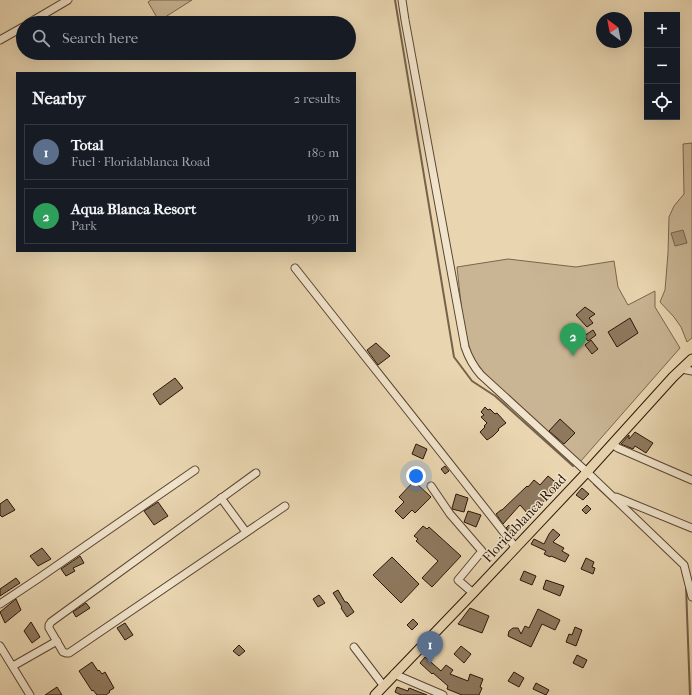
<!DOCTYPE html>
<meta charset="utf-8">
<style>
:root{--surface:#171b24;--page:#242831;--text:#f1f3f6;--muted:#9ea1a6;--line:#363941;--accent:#0f766e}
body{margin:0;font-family:"IM FELL French Canon",serif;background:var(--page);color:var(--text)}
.controls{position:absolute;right:12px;top:12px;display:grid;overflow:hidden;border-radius:0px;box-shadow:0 4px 16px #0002}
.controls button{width:36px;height:36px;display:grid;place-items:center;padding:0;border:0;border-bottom:1px solid var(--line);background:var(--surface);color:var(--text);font:20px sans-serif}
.compass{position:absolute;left:596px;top:12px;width:36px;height:36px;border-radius:50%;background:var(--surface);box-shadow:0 4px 16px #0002;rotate:328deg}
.you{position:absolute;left:416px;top:476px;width:14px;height:14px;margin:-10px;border:3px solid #fff;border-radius:50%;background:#1a73e8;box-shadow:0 0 0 6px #1a73e833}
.badge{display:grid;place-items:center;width:26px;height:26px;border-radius:50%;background:var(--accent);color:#fff;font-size:13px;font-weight:700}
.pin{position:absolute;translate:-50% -33px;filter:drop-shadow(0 1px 2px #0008)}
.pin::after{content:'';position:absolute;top:21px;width:14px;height:12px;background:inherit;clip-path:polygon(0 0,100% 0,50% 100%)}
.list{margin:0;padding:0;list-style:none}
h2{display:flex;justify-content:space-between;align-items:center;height:52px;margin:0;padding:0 16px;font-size:17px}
h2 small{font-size:13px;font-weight:400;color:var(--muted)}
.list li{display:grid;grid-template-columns:26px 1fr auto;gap:12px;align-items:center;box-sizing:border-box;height:56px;margin:0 8px 8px;padding:0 8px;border:1px solid var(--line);border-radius:0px}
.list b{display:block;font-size:15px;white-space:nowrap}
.list p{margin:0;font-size:13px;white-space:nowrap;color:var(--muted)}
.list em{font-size:13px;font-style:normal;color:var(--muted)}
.icon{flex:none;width:22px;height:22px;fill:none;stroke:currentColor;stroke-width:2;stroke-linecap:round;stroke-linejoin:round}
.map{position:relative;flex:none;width:692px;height:695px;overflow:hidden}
.search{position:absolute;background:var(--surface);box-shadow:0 4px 16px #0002;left:16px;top:16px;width:340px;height:44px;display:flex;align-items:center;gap:10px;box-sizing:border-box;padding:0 14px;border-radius:22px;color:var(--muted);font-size:15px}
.panel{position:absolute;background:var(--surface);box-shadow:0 4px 16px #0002;left:16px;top:72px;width:340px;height:180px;border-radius:0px}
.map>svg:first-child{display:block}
.green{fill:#c9b594;stroke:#7a654d}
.water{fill:#a89477;stroke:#76614a}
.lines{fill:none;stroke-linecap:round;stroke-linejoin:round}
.stream{stroke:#76614a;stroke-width:2}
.building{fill:#8e795f;stroke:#2b1506}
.minor-casing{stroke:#5a4531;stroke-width:9}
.major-casing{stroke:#2b1506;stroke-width:11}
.minor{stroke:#f1e4cc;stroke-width:7}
.major{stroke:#e9d6b1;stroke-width:9}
.labels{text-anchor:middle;stroke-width:3;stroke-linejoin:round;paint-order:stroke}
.street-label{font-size:14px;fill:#2b1506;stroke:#f1e4cc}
</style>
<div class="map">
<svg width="692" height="695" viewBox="0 0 692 695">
<rect width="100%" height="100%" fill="#e9d6b1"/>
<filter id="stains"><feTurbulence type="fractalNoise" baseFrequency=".005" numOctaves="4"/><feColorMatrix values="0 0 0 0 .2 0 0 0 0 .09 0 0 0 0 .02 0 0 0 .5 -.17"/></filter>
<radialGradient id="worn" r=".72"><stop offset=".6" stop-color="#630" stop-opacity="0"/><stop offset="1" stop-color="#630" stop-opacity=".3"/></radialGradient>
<g class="green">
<polygon points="151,0 192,0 159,21 148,2"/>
<polygon points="692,143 692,338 687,342 681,327 674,317 660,302 665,290 668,253 669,217 674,206 684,194 683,144"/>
<polygon points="508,259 576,267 614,261 618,287 628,305 655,291 655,307 680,348 580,462 486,375 475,362 470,350 463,322 457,267"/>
</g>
<polygon class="water" points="683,230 687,243 675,246 671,233"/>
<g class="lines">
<g class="stream">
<polyline points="395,0 454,357 472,381 495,396 573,466"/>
<polyline points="594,484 612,501"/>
<polyline points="686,586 690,695"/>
</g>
</g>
<g class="building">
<polygon points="585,307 595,314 589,318 593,323 587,327 576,315"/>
<polygon points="630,318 638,333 617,347 608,332"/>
<polygon points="593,330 596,335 588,341 584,336"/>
<polygon points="591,340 598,349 592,354 585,345"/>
<polygon points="376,343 390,356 378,365 367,350"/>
<polygon points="175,378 183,388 160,405 153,394"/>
<polygon points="485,407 488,410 490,409 495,414 497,413 506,423 498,429 499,430 493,436 487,440 480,432 485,427 484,426 487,423 481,417 484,415 481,412"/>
<polygon points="560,419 575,433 564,444 549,431"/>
<polygon points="635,432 653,443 646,453 635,446 633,449 621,444 629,435 629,439"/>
<polygon points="416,444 427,449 423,459 412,454"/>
<polygon points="445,466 449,471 445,474 441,469"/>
<polygon points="548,476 559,485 548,498 529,515 520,505 503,524 496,514 501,510 502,510 527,486 528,487 534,480 540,485"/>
<polygon points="414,481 431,497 415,513 412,510 403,519 395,511 404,502 399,497"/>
<polygon points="582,488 589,494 583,500 576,495"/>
<polygon points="456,494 468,498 464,512 452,509 452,508"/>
<polygon points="7,499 15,510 2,517 0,515 0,504"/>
<polygon points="158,502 168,516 154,525 144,511"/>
<polygon points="587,505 591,509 586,514 582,510"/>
<polygon points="468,511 481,515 476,527 464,522"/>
<polygon points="509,525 515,531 512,534 506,528"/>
<polygon points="423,526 427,529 429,527 461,556 432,587 422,578 438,561 416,541 418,539 414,536"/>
<polygon points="553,529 560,535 553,542 564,548 562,551 569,555 565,562 551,556 550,557 544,554 546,551 531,544 534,539 544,544 549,534"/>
<polygon points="42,548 51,559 38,566 30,556"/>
<polygon points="80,556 84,563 73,568 75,571 66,576 61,569"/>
<polygon points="392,557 419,584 401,603 373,575"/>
<polygon points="586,558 594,562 592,567 595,568 593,574 581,569"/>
<polygon points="524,571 536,576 532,585 520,580"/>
<polygon points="16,578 20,583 0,596 0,589"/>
<polygon points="546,580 564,586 560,596 543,589"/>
<polygon points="338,590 345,602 347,602 348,603 354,612 347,617 341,608 342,607 333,593"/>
<polygon points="319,595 325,603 318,607 313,599"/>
<polygon points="16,599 21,610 5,623 0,612"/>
<polygon points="86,603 90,608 76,617 73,612"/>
<polygon points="470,608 489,616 482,633 458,624"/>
<polygon points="538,609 560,620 555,630 542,624 531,647 508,636 509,631 513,628 518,628 521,634 525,626 529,628"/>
<polygon points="413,619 418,624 412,630 407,625"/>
<polygon points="31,622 40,637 32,643 24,631"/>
<polygon points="125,623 133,635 125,640 117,628"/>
<polygon points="575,627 582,630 576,646 566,642 569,634 572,635"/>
<polygon points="239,645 245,651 239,656 233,651"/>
<polygon points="461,646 471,654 464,663 454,654"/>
<polygon points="577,655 587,660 583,668 573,663"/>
<polygon points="425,657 441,671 446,665 453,670 450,674 468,681 470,674 483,679 480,687 482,688 479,695 462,695 447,689 448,686 433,673 432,674 420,663"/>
<polygon points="92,662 98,671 99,670 102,674 105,672 114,688 109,691 110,692 106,695 97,695 93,690 92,691 79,671"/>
<polygon points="514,672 524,678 519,687 508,681"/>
<polygon points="536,683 549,690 546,695 533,689"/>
<polygon points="57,687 62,695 45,695"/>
<polygon points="397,687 408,691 409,688 427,695 401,695 395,692"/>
</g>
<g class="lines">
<defs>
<g id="minor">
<path d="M402 0 405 20 465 347C469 359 473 366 481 375L587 472 684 565 692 597"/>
<polyline points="29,23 68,0"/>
<polyline points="0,40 23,27"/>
<path d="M295 268C369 362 443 454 516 548"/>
<polyline points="682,369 692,371"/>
<polyline points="612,444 618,448 692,480"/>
<polyline points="256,473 51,622 49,625 49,628 63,652 66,653 69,653 285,506"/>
<polyline points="431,486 450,514 482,551 458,580 473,593"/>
<polyline points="616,497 692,528"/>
<polyline points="221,498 246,532"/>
<polyline points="0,604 39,578 195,470"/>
<polyline points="0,646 30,695"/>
<polyline points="354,647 383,685"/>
<polyline points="13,666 57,641"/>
<polyline points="394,674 443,695"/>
</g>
<polyline id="major" points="375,695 473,593 587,472 673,377 692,359"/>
</defs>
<use href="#minor" class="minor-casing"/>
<use href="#major" class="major-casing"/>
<use href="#minor" class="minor"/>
<use href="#major" class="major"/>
</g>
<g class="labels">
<g class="street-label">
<text transform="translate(524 518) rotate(-47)" y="5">Floridablanca Road</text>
</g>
</g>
<rect width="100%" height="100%" filter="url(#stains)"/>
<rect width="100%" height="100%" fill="url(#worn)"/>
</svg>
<div class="controls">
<button>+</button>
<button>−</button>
<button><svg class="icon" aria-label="locate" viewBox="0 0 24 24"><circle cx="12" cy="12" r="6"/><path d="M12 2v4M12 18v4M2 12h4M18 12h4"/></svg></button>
</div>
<svg class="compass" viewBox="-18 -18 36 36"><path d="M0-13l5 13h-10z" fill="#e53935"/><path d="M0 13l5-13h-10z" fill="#9ea1a6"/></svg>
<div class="you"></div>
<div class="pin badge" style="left:430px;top:664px;background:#5c6f8a">1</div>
<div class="pin badge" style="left:573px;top:356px;background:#2e9e5b">2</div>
<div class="search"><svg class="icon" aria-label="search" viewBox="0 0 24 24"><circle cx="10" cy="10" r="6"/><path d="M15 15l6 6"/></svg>Search here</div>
<section class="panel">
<h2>Nearby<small>2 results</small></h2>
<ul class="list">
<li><span class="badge" style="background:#5c6f8a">1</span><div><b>Total</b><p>Fuel · Floridablanca Road</p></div><em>180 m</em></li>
<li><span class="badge" style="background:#2e9e5b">2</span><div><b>Aqua Blanca Resort</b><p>Park</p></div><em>190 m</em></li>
</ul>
</section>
</div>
